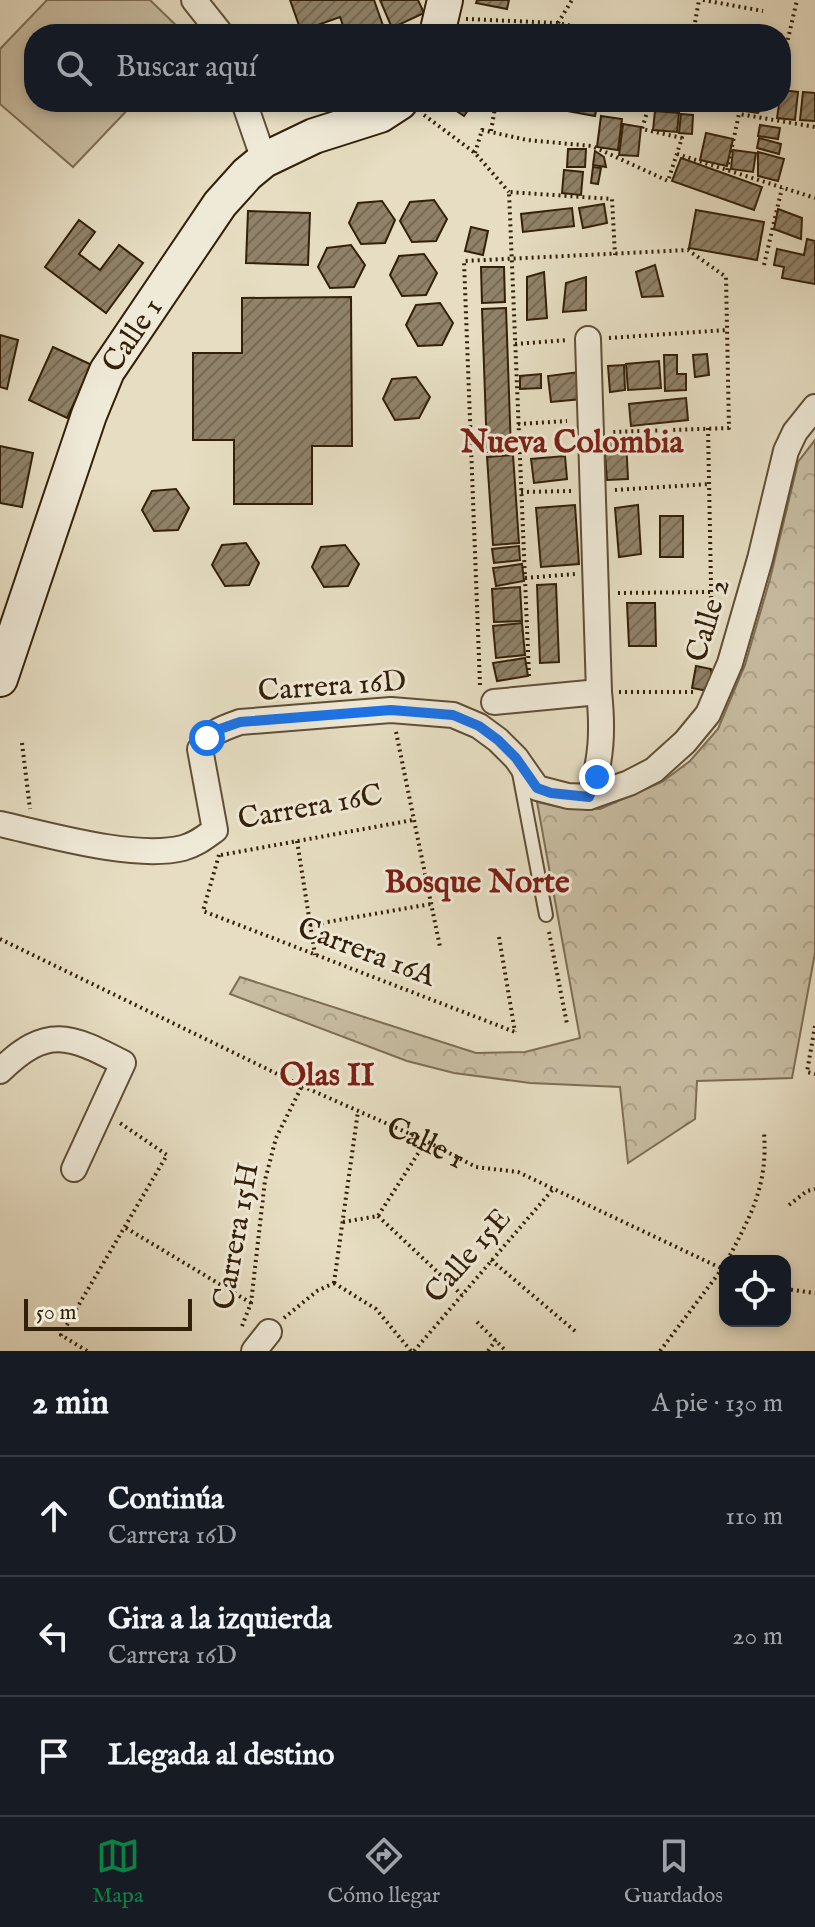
<!DOCTYPE html>
<html lang="es">
<meta charset="utf-8">
<style>
:root{--surface:#171b24;--page:#20242c;--text:#f1f3f6;--muted:#9ea1a6;--line:#363941;--accent:#0b8043}
body{margin:0;font-family:"IM FELL English",serif;background:var(--page);color:var(--text)}
.controls{position:absolute;right:24px;bottom:24px;display:grid;overflow:hidden;border-radius:16px;box-shadow:0 4px 12px #0003}
.controls button{width:72px;height:72px;display:grid;place-items:center;padding:0;border:0;border-bottom:2px solid var(--line);background:var(--surface);color:var(--text);font:40px sans-serif}
.scale{position:absolute;left:24px;bottom:20px;width:168px;box-sizing:border-box;padding-left:8px;border:4px solid #332008;border-top:0;font-size:22px;line-height:28px;white-space:nowrap;color:#332008;-webkit-text-stroke:6px #efe9d7;paint-order:stroke}
.stop{position:absolute;width:24px;height:24px;margin:-18px;border:6px solid #1a73e8;border-radius:50%;background:#fff}
.stop.end{background:#1a73e8;border-color:#fff;box-shadow:0 2px 8px #0008}
.list{margin:0;padding:0;list-style:none}
h2{display:flex;justify-content:space-between;align-items:center;height:104px;margin:0;padding:0 32px;font-size:34px}
h2 small{font-size:26px;font-weight:400;color:var(--muted)}
.list li{display:grid;grid-template-columns:52px 1fr auto;gap:24px;align-items:center;box-sizing:border-box;height:120px;padding:0 32px;border-top:2px solid var(--line)}
.list b{display:block;font-size:30px;white-space:nowrap}
.list p{margin:0;font-size:26px;white-space:nowrap;color:var(--muted)}
.list em{font-size:26px;font-style:normal;color:var(--muted)}
.icon{flex:none;width:44px;height:44px;fill:none;stroke:currentColor;stroke-width:2;stroke-linecap:round;stroke-linejoin:round}
.map{position:relative;flex:none;width:815px;height:1351px;overflow:hidden}
.search{position:absolute;background:var(--surface);box-shadow:0 4px 12px #0003;left:24px;right:24px;top:24px;height:88px;display:flex;align-items:center;gap:20px;box-sizing:border-box;padding:0 28px;border-radius:32px;color:var(--muted);font-size:30px}
.sheet{height:464px;background:var(--surface)}
nav{display:flex;justify-content:space-around;align-items:center;box-sizing:border-box;height:112px;border-top:2px solid var(--line);background:var(--surface);font-size:22px;color:var(--muted)}
nav a{display:grid;justify-items:center;gap:4px}
nav .on{color:var(--accent)}
.map>svg:first-child{display:block}
.grass{fill:#c8bda2;stroke:#7e6e55;stroke-width:2}
.forest{fill:url(#forest-crowns);stroke:#7e6e55;stroke-width:2}
.building{fill:url(#building-hatch);stroke:#332008;stroke-width:2}
.lines{fill:none;stroke-linecap:round;stroke-linejoin:round}
.lane-casing{stroke:#604f36;stroke-width:16}
.street-casing{stroke:#604f36;stroke-width:28}
.secondary-casing{stroke:#332008;stroke-width:38}
.path{stroke:#332008;stroke-width:4;stroke-dasharray:2 4;stroke-linecap:butt}
.lane{stroke:#efe9d7;stroke-width:12}
.street{stroke:#efe9d7;stroke-width:24}
.secondary{stroke:#efe9d7;stroke-width:34}
.route{stroke:#1a73e8;stroke-width:10}
.labels{text-anchor:middle;stroke-width:6;stroke-linejoin:round;paint-order:stroke}
.street-label{font-size:30px;fill:#332008;stroke:#efe9d7}
.neighbourhood-label{font-size:32px;font-weight:bold;fill:#7a1f14;stroke:#efe9d7}
</style>
<div class="map">
<svg width="815" height="1351" viewBox="0 0 815 1351">
<defs>
<pattern id="forest-crowns" width="20" height="18" patternUnits="userSpaceOnUse" patternTransform="scale(2)"><rect width="20" height="18" fill="#c8bda2"/><path d="M2 6a3 3 0 1 1 6 0M12 15a3 3 0 1 1 6 0" fill="none" stroke="#aca28a"/></pattern>
<pattern id="building-hatch" width="6" height="6" patternUnits="userSpaceOnUse" patternTransform="scale(2)"><rect width="6" height="6" fill="#908269"/><path d="M-1 1l2-2M0 6l6-6M5 7l2-2" fill="none" stroke="#766a54"/></pattern>
</defs>
<rect width="100%" height="100%" fill="#e6ddc2"/>
<filter id="stains"><feTurbulence type="fractalNoise" baseFrequency=".0025" numOctaves="4"/><feColorMatrix values="0 0 0 0 .2 0 0 0 0 .09 0 0 0 0 .02 0 0 0 .5 -.17"/></filter>
<radialGradient id="worn" r=".72"><stop offset=".6" stop-color="#630" stop-opacity="0"/><stop offset="1" stop-color="#630" stop-opacity=".3"/></radialGradient>
<polygon class="grass" points="47,0 150,0 185,34 34,34 34,102 135,102 73,167 0,104 0,49"/>
<polygon class="forest" points="815,440 815,953 792,1078 697,1081 695,1119 628,1163 620,1087 530,1083 454,1073 407,1061 230,994 240,977 476,1053 525,1052 580,1038 537,802 565,808 600,809 662,782 690,761 718,729 745,665 770,579 798,462"/>
<g class="building">
<polygon points="290,0 374,0 386,34 346,34 340,17 301,31"/>
<polygon points="380,0 418,0 424,13 392,28"/>
<polygon points="477,0 509,0 507,9 476,3"/>
<polygon points="781,90 798,92 795,120 777,118"/>
<polygon points="803,92 815,93 815,121 800,120"/>
<polygon points="443,102 474,102 464,116"/>
<polygon points="568,102 598,102 595,116 567,111"/>
<polygon points="740,102 764,102 758,113 737,110"/>
<polygon points="655,111 679,113 677,132 653,130"/>
<polygon points="681,114 693,115 692,134 679,133"/>
<polygon points="601,116 622,119 618,150 597,147"/>
<polygon points="623,124 641,127 638,156 619,155"/>
<polygon points="760,125 780,128 778,139 758,136"/>
<polygon points="706,133 733,139 727,166 700,160"/>
<polygon points="759,138 781,144 779,154 757,148"/>
<polygon points="568,149 586,149 585,167 567,167"/>
<polygon points="733,150 756,153 753,172 731,169"/>
<polygon points="595,151 604,157 606,167 593,165"/>
<polygon points="758,152 784,159 778,181 758,176"/>
<polygon points="681,158 762,187 754,210 672,181"/>
<polygon points="593,167 601,168 598,184 591,183"/>
<polygon points="564,170 583,172 581,195 562,193"/>
<polygon points="434,200 447,219 436,241 412,242 400,221 410,202"/>
<polygon points="382,201 395,220 385,243 361,244 349,223 358,203"/>
<polygon points="604,204 607,223 583,228 579,208"/>
<polygon points="572,208 574,226 523,232 521,214"/>
<polygon points="778,209 802,218 801,239 774,229"/>
<polygon points="696,210 764,222 757,260 689,248"/>
<polygon points="248,211 310,213 308,265 246,263"/>
<polygon points="79,220 95,232 79,254 100,270 119,245 143,263 106,313 45,267"/>
<polygon points="471,227 488,231 483,255 465,251"/>
<polygon points="807,239 815,241 815,284 782,278 784,267 774,265 777,249 804,255"/>
<polygon points="351,245 365,265 354,287 330,288 318,267 327,248"/>
<polygon points="424,254 437,273 426,295 402,296 390,275 399,256"/>
<polygon points="655,265 663,296 642,297 636,272"/>
<polygon points="481,267 504,267 505,302 482,303"/>
<polygon points="544,272 547,318 527,320 527,277"/>
<polygon points="586,277 586,310 563,312 566,283"/>
<polygon points="351,297 352,446 312,446 312,504 234,504 234,440 193,440 193,353 242,353 242,298"/>
<polygon points="440,303 453,323 442,345 418,346 406,325 416,305"/>
<polygon points="506,308 511,451 487,452 482,309"/>
<polygon points="0,335 18,340 7,389 0,387"/>
<polygon points="53,347 92,365 67,418 29,400"/>
<polygon points="707,354 709,375 695,377 693,355"/>
<polygon points="664,355 677,355 677,374 686,374 686,390 665,391"/>
<polygon points="659,361 661,388 628,390 626,364"/>
<polygon points="624,365 625,390 610,392 608,366"/>
<polygon points="579,372 582,399 551,402 548,376"/>
<polygon points="541,374 541,388 520,389 520,376"/>
<polygon points="416,377 430,397 419,418 395,420 383,399 392,379"/>
<polygon points="686,398 688,420 631,426 629,404"/>
<polygon points="626,440 628,479 607,480 604,442"/>
<polygon points="0,446 33,453 22,507 0,503"/>
<polygon points="513,455 519,543 493,545 487,457"/>
<polygon points="565,456 567,479 534,483 531,459"/>
<polygon points="176,489 189,508 178,530 154,531 142,510 152,491"/>
<polygon points="575,505 579,564 541,567 536,508"/>
<polygon points="638,505 641,554 619,557 615,508"/>
<rect x="660" y="516" width="23" height="41"/>
<polygon points="246,543 259,563 249,585 225,586 212,565 222,545"/>
<polygon points="345,545 359,564 348,586 324,587 312,567 321,547"/>
<polygon points="519,546 520,560 494,563 492,549"/>
<polygon points="522,564 524,581 496,586 493,568"/>
<polygon points="556,584 559,662 540,663 537,585"/>
<polygon points="520,587 522,621 494,622 492,589"/>
<polygon points="627,603 655,603 656,646 629,646"/>
<polygon points="522,623 525,655 496,658 493,626"/>
<polygon points="525,658 528,676 497,681 493,663"/>
<polygon points="696,666 711,669 713,692 692,688"/>
</g>
<g class="lines">
<defs>
<polyline id="lane" points="519,773 546,915"/>
<g id="street">
<polyline points="194,0 221,34"/>
<polyline points="244,102 264,160"/>
<path d="M588 339 599 692C603 729 602 761 589 797"/>
<polyline points="494,702 599,692"/>
<path d="M0 824C49 835 135 860 183 848 195 845 204 838 215 830L200 749C210 732 223 728 240 722L391 710 453 715 479 726 498 740 516 758 537 788 568 796 589 797 629 783 654 770 685 742 708 714 730 663 760 559 786 451 795 432 815 407"/>
<path d="M0 1071C47 1025 69 1035 123 1063L74 1169"/>
<polyline points="254,1351 269,1332"/>
</g>
<g id="secondary">
<polyline points="437,34 445,0"/>
<path id="s2" d="M0 679 89 415 107 371 220 204 247 174 264 160 314 136 380 115 400 102"/>
</g>
</defs>
<use href="#lane" class="lane-casing"/>
<use href="#street" class="street-casing"/>
<use href="#secondary" class="secondary-casing"/>
<g class="path">
<polyline points="703,0 763,11"/>
<polyline points="466,19 558,23 611,34"/>
<polyline points="558,23 572,0"/>
<polyline points="693,34 699,0"/>
<polyline points="781,69 797,0"/>
<polyline points="424,115 475,153 509,192"/>
<polyline points="491,131 496,102"/>
<polyline points="475,153 482,130 527,140 592,146 668,181 682,138 642,129 650,102"/>
<polyline points="677,154 815,198"/>
<polyline points="727,170 739,114 815,127"/>
<polyline points="764,265 782,188"/>
<polyline points="609,338 727,330"/>
<polyline points="515,344 568,340"/>
<polyline points="518,424 567,421"/>
<polyline points="708,428 712,638"/>
<polyline points="615,490 709,484"/>
<polyline points="521,492 571,491"/>
<polyline points="525,578 575,574"/>
<polyline points="618,593 711,592"/>
<polyline points="529,676 509,192 612,199 615,255"/>
<polyline points="480,685 464,261 688,250 726,277 729,428 612,432"/>
<polyline points="619,692 694,692"/>
<polyline points="396,732 440,947"/>
<polyline points="22,743 30,809"/>
<polyline points="297,841 315,955"/>
<polyline points="219,855 203,911 515,1032"/>
<polyline points="221,855 413,820"/>
<polyline points="310,925 431,904"/>
<polyline points="549,932 567,1024"/>
<polyline points="499,937 515,1032"/>
<path id="s1" d="M0 939 302 1086 426 1141 476 1167 518 1172 725 1270"/>
<polyline points="815,1026 807,1072 815,1074"/>
<polyline points="789,1205 807,1191 815,1189"/>
<polyline points="378,1216 462,1295"/>
<polyline points="343,1222 378,1216 426,1141"/>
<polyline points="126,1228 251,1303"/>
<polyline points="491,1260 575,1331"/>
<path d="M727 1261C751 1215 768 1186 764 1132"/>
<polyline points="334,1283 358,1111"/>
<polyline points="334,1283 376,1309 411,1351"/>
<polyline points="785,1289 815,1293"/>
<polyline points="284,1318 317,1291 334,1283"/>
<polyline points="477,1322 506,1351"/>
<polyline points="242,1326 251,1303 265,1180 276,1138 302,1086"/>
<polyline points="87,1351 61,1335 167,1155 120,1123"/>
<polyline points="414,1351 554,1188"/>
<polyline points="488,1351 496,1340"/>
<polyline points="660,1351 725,1265"/>
</g>
<use href="#lane" class="lane"/>
<use href="#street" class="street"/>
<use href="#secondary" class="secondary"/>
</g>
<g class="lines">
<polyline class="route" points="207,738 220,729 240,722 391,710 453,715 479,726 498,740 516,758 537,788 551,793 589,797 597,777"/>
</g>
<g class="labels">
<g class="street-label">
<text dy="10" stroke="none"><textPath href="#s2" startOffset="370">Calle 1</textPath></text>
<text transform="translate(707 620) rotate(-73)" y="10">Calle 2</text>
<text transform="translate(332 685) rotate(-4)" y="10">Carrera 16D</text>
<text transform="translate(310 806) rotate(-10)" y="10">Carrera 16C</text>
<text transform="translate(367 951) rotate(21)" y="10">Carrera 16A</text>
<text dy="10" stroke="none"><textPath href="#s1" startOffset="472">Calle 1</textPath></text>
<text transform="translate(235 1236) rotate(-80)" y="10">Carrera 15H</text>
<text transform="translate(467 1255) rotate(-49)" y="10">Calle 15E</text>
</g>
<g class="neighbourhood-label">
<text x="572" y="452">Nueva Colombia</text>
<text x="477" y="892">Bosque Norte</text>
<text x="327" y="1085">Olas II</text>
</g>
</g>
<rect width="100%" height="100%" filter="url(#stains)"/>
<rect width="100%" height="100%" fill="url(#worn)"/>
</svg>
<div class="controls">
<button><svg class="icon" aria-label="locate" viewBox="0 0 24 24"><circle cx="12" cy="12" r="6"/><path d="M12 2v4M12 18v4M2 12h4M18 12h4"/></svg></button>
</div>
<div class="scale">50 m</div>
<div class="stop" style="left:207px;top:738px"></div>
<div class="stop end" style="left:597px;top:777px"></div>
<div class="search"><svg class="icon" aria-label="search" viewBox="0 0 24 24"><circle cx="10" cy="10" r="6"/><path d="M15 15l6 6"/></svg>Buscar aquí</div>
</div>
<section class="sheet">
<h2>2 min<small>A pie · 130 m</small></h2>
<ul class="list">
<li><svg class="icon" aria-label="ahead" viewBox="0 0 24 24"><path d="M12 20V5M6 11l6-6 6 6"/></svg><div><b>Continúa</b><p>Carrera 16D</p></div><em>110 m</em></li>
<li><svg class="icon" aria-label="left" viewBox="0 0 24 24"><path d="M17 20v-9H6M10 6l-5 5 5 5"/></svg><div><b>Gira a la izquierda</b><p>Carrera 16D</p></div><em>20 m</em></li>
<li><svg class="icon" aria-label="arrive" viewBox="0 0 24 24"><path d="M6 21V4h12l-3 4 3 4H6"/></svg><div><b>Llegada al destino</b></div></li>
</ul>
</section>
<nav>
<a class="on"><svg class="icon" aria-label="map" viewBox="0 0 24 24"><path d="M3 6l6-2 6 2 6-2v14l-6 2-6-2-6 2zM9 4v14M15 6v14"/></svg>Mapa</a>
<a><svg class="icon" aria-label="directions" viewBox="0 0 24 24"><path d="M12 3l9 9-9 9-9-9zM9 14v-3h6M13 9l2 2-2 2"/></svg>Cómo llegar</a>
<a><svg class="icon" aria-label="saved" viewBox="0 0 24 24"><path d="M7 4h10v16l-5-4-5 4z"/></svg>Guardados</a>
</nav>
